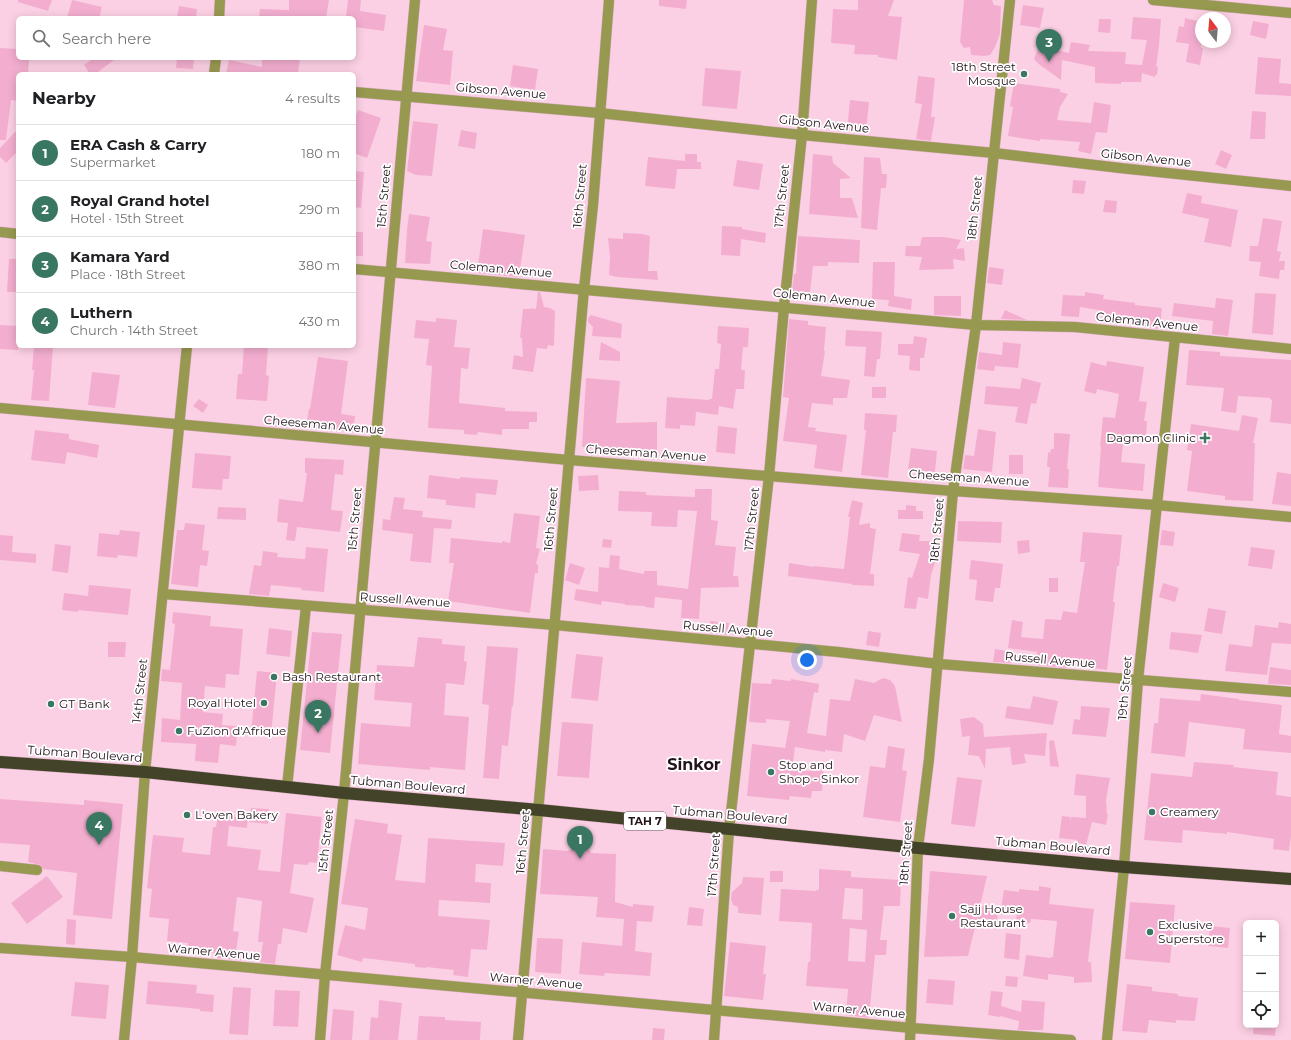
<!DOCTYPE html>
<meta charset="utf-8">
<style>
:root{--surface:#fff;--page:#f6f6f6;--text:#202124;--muted:#757577;--line:#e0e0e0;--accent:#3a7762}
body{margin:0;font-family:Montserrat,sans-serif;background:var(--page);color:var(--text)}
.controls{position:absolute;right:12px;bottom:12px;display:grid;overflow:hidden;border-radius:6px;box-shadow:0 2px 10px #0003}
.controls button{width:36px;height:36px;display:grid;place-items:center;padding:0;border:0;border-bottom:1px solid var(--line);background:var(--surface);color:var(--text);font:20px sans-serif}
.compass{position:absolute;left:1195px;top:12px;width:36px;height:36px;border-radius:50%;background:var(--surface);box-shadow:0 2px 10px #0003;rotate:344deg}
.you{position:absolute;left:807px;top:660px;width:14px;height:14px;margin:-10px;border:3px solid #fff;border-radius:50%;background:#1a73e8;box-shadow:0 0 0 6px #1a73e833}
.badge{display:grid;place-items:center;width:26px;height:26px;border-radius:50%;background:var(--accent);color:#fff;font-size:13px;font-weight:700}
.pin{position:absolute;translate:-50% -33px;filter:drop-shadow(0 1px 2px #0008)}
.pin::after{content:'';position:absolute;top:21px;width:14px;height:12px;background:inherit;clip-path:polygon(0 0,100% 0,50% 100%)}
.list{margin:0;padding:0;list-style:none}
h2{display:flex;justify-content:space-between;align-items:center;height:52px;margin:0;padding:0 16px;font-size:17px}
h2 small{font-size:13px;font-weight:400;color:var(--muted)}
.list li{display:grid;grid-template-columns:26px 1fr auto;gap:12px;align-items:center;box-sizing:border-box;height:56px;padding:0 16px;border-top:1px solid var(--line)}
.list b{display:block;font-size:15px;white-space:nowrap}
.list p{margin:0;font-size:13px;white-space:nowrap;color:var(--muted)}
.list em{font-size:13px;font-style:normal;color:var(--muted)}
.icon{flex:none;width:22px;height:22px;fill:none;stroke:currentColor;stroke-width:2;stroke-linecap:round;stroke-linejoin:round}
.map{position:relative;flex:none;width:1291px;height:1040px;overflow:hidden}
.search{position:absolute;background:var(--surface);box-shadow:0 2px 10px #0003;left:16px;top:16px;width:340px;height:44px;display:flex;align-items:center;gap:10px;box-sizing:border-box;padding:0 14px;border-radius:6px;color:var(--muted);font-size:15px}
.panel{position:absolute;background:var(--surface);box-shadow:0 2px 10px #0003;left:16px;top:72px;width:340px;height:276px;border-radius:6px}
.map>svg:first-child{display:block}
.building{fill:#f3aecf;fill-rule:evenodd}
.lines{fill:none;stroke-linecap:round;stroke-linejoin:round}
.minor-casing{stroke:#d5aec0;stroke-width:11}
.highway-casing{stroke:#d5aec0;stroke-width:13}
.minor{stroke:#989950;stroke-width:10}
.highway{stroke:#434329;stroke-width:12}
.poi-dot{fill:#3a7762;stroke:#fff;stroke-width:1.5}
.labels{text-anchor:middle;stroke-width:3.5;stroke-linejoin:round;paint-order:stroke}
.shield{fill:#fff;stroke:#655a60;stroke-width:1}
.shield-label{font-size:11px;font-weight:bold;fill:#23141c}
.poi-label{font-size:12px;fill:#23141c;stroke:#fff;text-anchor:start}
.street-label{font-size:12px;fill:#23141c;stroke:#fff}
.district-label{font-size:16px;font-weight:bold;fill:#23141c;stroke:#fff}
</style>
<div class="map">
<svg width="1291" height="1040" viewBox="0 0 1291 1040">
<rect width="100%" height="100%" fill="#fcd0e4"/>
<g class="building">
<polygon points="18,0 52,0 48,11 18,2"/>
<polygon points="72,0 102,7 99,18 67,18"/>
<polygon points="289,0 329,0 326,18 259,18 260,9 289,10"/>
<polygon points="348,0 361,0 360,11 386,15 384,31 354,27 354,18 346,18"/>
<polygon points="659,0 687,0 686,9 659,6"/>
<polygon points="858,0 894,0 888,16 902,17 897,60 878,57 878,55 854,54 855,45 831,43 833,9 858,10"/>
<polygon points="964,0 992,0 994,5 1001,6 1000,34 995,47 990,55 984,56 971,55 970,47 964,48 960,42"/>
<polygon points="1023,5 1044,8 1040,28 1020,25"/>
<polygon points="179,6 197,9 196,18 177,18"/>
<polygon points="1133,17 1161,19 1159,46 1156,67 1158,66 1157,75 1155,75 1155,77 1142,73 1141,82 1121,82 1121,84 1095,83 1095,67 1062,60 1061,80 1040,65 1034,59 1039,46 1069,53 1071,42 1090,45 1088,51 1126,52 1125,64 1142,65 1147,40 1131,39"/>
<polygon points="1185,18 1201,22 1201,48 1203,48 1200,65 1186,62 1189,44 1176,42 1179,26 1184,27"/>
<polygon points="1099,19 1111,19 1110,33 1098,32"/>
<polygon points="1253,21 1269,24 1266,39 1250,35"/>
<polygon points="424,25 447,29 443,50 453,51 450,85 416,81"/>
<polygon points="0,48 18,49 18,58 29,58 28,74 18,74 18,101 11,100 6,140 0,140"/>
<polygon points="1258,57 1281,59 1279,83 1291,84 1291,96 1255,94"/>
<polygon points="94,58 117,58 95,74 90,74 84,65"/>
<polygon points="177,58 194,58 193,69 176,68"/>
<polygon points="262,58 300,58 298,74 226,74 229,60 262,67"/>
<polygon points="513,65 538,69 535,90 510,86"/>
<polygon points="705,68 741,71 737,109 702,106"/>
<polygon points="918,76 935,78 931,117 935,117 931,141 916,139 922,104 915,103"/>
<polygon points="1014,83 1060,89 1060,92 1068,94 1060,107 1057,120 1091,123 1094,102 1111,105 1107,133 1096,132 1091,154 1078,151 1080,142 1040,139 1040,141 1008,136 1013,107 1010,106"/>
<polygon points="850,100 869,102 866,132 847,131"/>
<polygon points="358,110 381,118 367,158 354,153 354,121"/>
<polygon points="1252,111 1266,112 1265,139 1250,139"/>
<polygon points="413,121 438,124 432,176 416,175 407,171"/>
<polygon points="18,129 18,151 6,163 0,157 0,148"/>
<polygon points="461,130 477,133 475,149 458,146"/>
<polygon points="1221,150 1232,155 1226,169 1215,164"/>
<polygon points="685,154 697,154 697,162 701,162 701,169 677,169 675,189 645,186 648,157 685,161"/>
<polygon points="813,154 832,156 833,163 851,178 840,179 840,198 852,198 858,218 809,214"/>
<polygon points="864,157 880,158 882,174 887,174 886,188 881,188 877,230 861,228"/>
<polygon points="737,160 763,164 759,190 733,186"/>
<polygon points="354,171 364,172 361,208 354,207"/>
<polygon points="1073,180 1086,181 1084,194 1072,193"/>
<polygon points="1187,193 1202,196 1201,203 1238,210 1231,247 1204,242 1209,219 1182,213"/>
<polygon points="1105,200 1117,201 1116,213 1103,212"/>
<polygon points="409,214 430,217 426,241 432,242 430,264 405,263 407,230"/>
<polygon points="1263,218 1282,221 1277,251 1281,252 1279,261 1285,261 1284,270 1280,270 1279,279 1259,276 1261,262 1249,261 1250,246 1258,246"/>
<polygon points="722,226 742,227 742,229 766,233 765,243 741,239 740,256 721,255"/>
<polygon points="483,229 525,235 519,277 477,273"/>
<rect x="354" y="232" width="9" height="24"/>
<polygon points="623,233 642,234 650,236 648,271 657,271 658,280 617,277 609,275 610,256 608,238 623,239"/>
<polygon points="798,236 860,240 859,263 828,262 828,266 813,266 810,293 792,291 794,274 796,274"/>
<polygon points="922,237 944,237 961,240 956,249 964,248 965,261 953,259 954,269 919,270 922,257 905,256 906,246 920,246"/>
<polygon points="9,259 18,259 18,292 7,292"/>
<polygon points="873,262 895,262 894,296 912,299 911,310 888,306 889,300 872,299"/>
<polygon points="989,267 1004,269 1002,285 987,283"/>
<polygon points="538,292 540,292 544,307 550,308 555,311 554,346 548,345 547,349 537,348 533,372 512,369 514,355 523,357 522,339 520,337 523,309 530,309 529,308 536,309"/>
<polygon points="1085,292 1104,295 1103,299 1135,303 1135,305 1162,308 1160,329 1145,327 1145,323 1121,321 1121,324 1103,322 1104,311 1080,307 1079,317 1061,316 1063,295 1085,296"/>
<polygon points="1255,293 1276,294 1273,335 1252,333"/>
<polygon points="934,296 961,296 961,316 934,315"/>
<polygon points="1216,298 1233,300 1228,336 1212,334 1213,321 1172,316 1174,303 1215,308"/>
<polygon points="1005,310 1027,320 1001,319"/>
<polygon points="591,315 622,324 621,338 592,336 593,327 588,322 588,318"/>
<polygon points="436,318 457,320 454,347 470,348 468,369 461,368 459,403 505,408 505,411 537,412 537,422 529,422 529,429 502,429 502,435 478,432 477,435 464,434 464,430 428,428 432,366 426,365 429,339 414,338 416,320 436,322"/>
<polygon points="789,319 808,321 808,325 826,327 824,351 825,351 821,376 850,380 847,398 833,398 833,405 812,403 808,427 816,428 815,431 847,435 842,472 814,468 817,445 783,441 789,398 783,397"/>
<polygon points="0,325 18,326 18,350 0,349"/>
<polygon points="718,326 749,328 748,347 743,347 741,370 745,370 744,389 736,389 733,409 719,406 718,415 696,412 695,426 680,425 680,429 665,428 667,397 709,400 709,399 712,399 715,369 719,369 721,344 717,343"/>
<polygon points="846,330 882,332 880,359 877,359 875,377 864,376 866,347 845,346"/>
<polygon points="914,336 927,338 924,358 920,358 920,371 909,370 910,356 898,355 898,344 913,344"/>
<polygon points="601,342 620,352 620,361 599,360"/>
<polygon points="1003,342 1021,344 1018,368 995,366 994,371 977,369 979,352 1002,355"/>
<polygon points="34,346 53,346 49,401 31,400 34,370 32,370"/>
<polygon points="244,346 268,346 266,375 269,376 267,401 236,399 238,374 242,374"/>
<polygon points="1189,350 1220,352 1220,356 1291,360 1291,424 1270,422 1272,400 1270,399 1270,398 1238,396 1236,413 1221,411 1224,388 1186,385"/>
<polygon points="318,357 348,361 341,414 355,416 353,432 306,426 309,409 310,409"/>
<polygon points="1107,361 1144,367 1139,401 1147,402 1144,421 1147,421 1146,438 1124,436 1121,462 1145,464 1143,491 1098,487 1101,447 1100,447 1103,417 1115,418 1119,394 1097,389 1096,394 1084,391 1091,362 1106,366"/>
<polygon points="92,372 120,375 115,408 88,405"/>
<polygon points="586,378 620,381 616,423 657,422 657,450 619,451 582,447"/>
<polygon points="1022,378 1041,383 1036,404 1031,403 1027,424 1015,422 1018,407 984,404 986,386 1020,389"/>
<rect x="872" y="387" width="14" height="11"/>
<polygon points="199,399 208,405 203,413 193,406"/>
<polygon points="865,413 897,415 896,432 893,432 888,478 861,475 866,430 864,430"/>
<polygon points="1242,415 1258,418 1253,443 1255,443 1253,501 1225,500 1225,496 1187,491 1192,451 1187,450 1191,424 1239,431"/>
<polygon points="268,418 278,419 277,427 266,426"/>
<polygon points="718,426 737,428 735,454 716,452"/>
<polygon points="978,429 996,432 992,472 963,469 965,455 974,456"/>
<polygon points="35,430 69,434 69,439 99,445 97,458 67,452 65,464 31,460"/>
<polygon points="1054,433 1070,434 1067,469 1069,469 1068,488 1048,487 1050,467 1047,467 1048,452 1050,453 1051,449 1054,449"/>
<polygon points="911,448 937,451 935,472 908,469"/>
<polygon points="195,453 231,456 229,479 223,479 222,490 192,488"/>
<rect x="1009" y="455" width="14" height="19"/>
<polygon points="305,458 344,460 343,475 335,474 331,510 343,511 340,532 297,527 295,541 286,540 288,523 277,522 279,499 303,502 307,473 305,473"/>
<polygon points="1277,472 1291,474 1291,506 1272,504"/>
<polygon points="429,475 460,479 460,477 498,480 496,495 476,493 475,508 446,505 446,500 427,498"/>
<polygon points="598,475 599,490 579,491 578,476"/>
<polygon points="695,489 712,489 711,520 718,521 715,545 736,547 733,576 738,576 739,587 701,588 699,619 681,618 682,600 655,597 654,608 645,607 645,606 625,605 625,604 602,601 601,605 574,600 576,589 598,592 599,567 609,568 610,555 620,556 619,569 644,574 644,571 657,571 657,585 688,589 697,511 678,510 677,527 651,526 652,512 618,511 619,491 646,492 646,495 695,497"/>
<polygon points="394,497 405,498 403,509 423,511 422,517 452,520 451,529 434,528 431,563 410,561 413,534 382,530 383,519 390,520"/>
<polygon points="852,500 863,503 859,525 870,523 870,528 876,529 870,574 874,574 874,586 852,585 852,584 788,576 789,563 814,567 814,566 844,569 850,517 848,517"/>
<polygon points="906,505 916,506 916,511 923,511 923,519 898,519 898,510 906,510"/>
<polygon points="218,507 246,508 246,520 217,519"/>
<polygon points="514,513 540,516 536,548 540,549 536,564 538,564 538,573 535,573 530,613 448,601 454,563 449,563 451,538 502,543 502,541 510,543"/>
<polygon points="958,521 1002,522 1001,543 957,541"/>
<polygon points="185,523 205,525 202,550 209,551 207,566 200,565 198,587 171,584 177,530 184,530"/>
<polygon points="120,530 140,532 137,557 118,555 117,558 97,556 99,533 119,535"/>
<polygon points="1162,530 1175,532 1173,546 1160,545"/>
<polygon points="1083,532 1122,535 1119,566 1117,566 1113,602 1115,602 1107,670 1066,664 1066,668 1036,665 1037,652 1008,648 1012,620 1023,622 1021,637 1043,639 1045,619 1061,620 1063,611 1077,613 1085,562 1080,562"/>
<polygon points="902,533 920,535 919,541 933,541 932,558 936,559 931,575 928,599 918,597 916,609 904,608 908,577 912,578 920,554 899,551"/>
<polygon points="0,535 13,536 12,552 36,554 36,563 0,560"/>
<polygon points="603,539 612,540 611,548 602,547"/>
<polygon points="1029,540 1030,552 1018,554 1017,541"/>
<polygon points="55,544 71,546 68,573 52,571"/>
<polygon points="306,547 328,549 324,592 301,590 302,588 271,585 269,596 249,594 254,565 261,566 263,551 278,553 277,557 305,559"/>
<polygon points="1251,547 1275,550 1272,569 1248,566"/>
<polygon points="971,560 1003,564 1000,588 995,588 993,602 975,600 977,580 969,579"/>
<polygon points="570,563 585,568 579,585 565,580"/>
<rect x="1049" y="578" width="9" height="14"/>
<polygon points="1163,583 1179,588 1175,602 1159,597"/>
<polygon points="89,585 131,589 128,615 78,610 78,612 62,610 64,593 88,596"/>
<polygon points="1208,608 1226,611 1222,634 1204,631"/>
<polygon points="173,612 211,616 210,626 243,629 239,675 226,674 225,688 205,686 203,712 223,714 222,725 238,726 236,746 220,744 218,763 195,761 196,744 161,742 162,718 180,720 182,683 161,681 162,669 170,670 175,624 172,623"/>
<polygon points="710,621 729,623 727,635 709,633"/>
<polygon points="1279,622 1291,624 1291,644 1272,643 1267,675 1225,671 1229,644 1252,647 1255,625 1278,628"/>
<polygon points="269,628 292,631 290,657 266,654"/>
<polygon points="868,631 881,633 879,647 866,645"/>
<polygon points="312,632 342,634 330,753 300,750"/>
<polygon points="1171,632 1202,635 1198,653 1169,649"/>
<polygon points="418,637 442,639 442,644 465,646 464,661 467,662 464,685 446,683 444,715 469,717 465,770 430,767 430,770 358,764 361,723 410,727 412,703 374,700 377,665 414,667"/>
<polygon points="108,642 126,642 125,657 108,657"/>
<polygon points="487,646 518,648 513,707 512,706 508,746 502,745 499,779 483,778 489,705 482,704"/>
<polygon points="995,649 1013,652 1011,663 993,662"/>
<polygon points="576,654 603,657 598,701 571,698"/>
<polygon points="1270,667 1291,670 1291,685 1268,684"/>
<polygon points="257,671 277,673 271,735 251,733"/>
<polygon points="883,678 890,680 895,686 902,722 874,715 865,741 844,734 842,752 825,750 825,752 795,747 792,770 810,771 811,766 824,767 822,791 812,791 811,798 790,796 789,800 747,796 752,744 785,748 790,721 766,719 766,723 749,722 752,683 771,684 772,679 791,681 791,679 819,684 818,693 814,692 807,733 826,736 830,699 850,701 855,679 874,683"/>
<polygon points="1201,694 1239,699 1239,700 1282,705 1279,734 1291,736 1291,753 1243,749 1245,729 1189,722 1185,757 1151,753 1154,723 1158,723 1160,698 1200,701"/>
<polygon points="1033,696 1058,701 1053,725 1005,718 1007,706 1030,709"/>
<polygon points="1081,706 1110,708 1106,737 1072,734 1074,719 1080,720"/>
<polygon points="974,717 983,724 984,737 1047,733 1045,756 1024,754 1026,763 1012,765 1010,747 986,749 985,769 979,756 968,755 970,736 962,737 960,719"/>
<polygon points="562,722 593,724 589,778 557,776"/>
<polygon points="1054,740 1059,767 1050,766 1049,741"/>
<polygon points="888,746 905,749 902,770 907,771 900,822 863,817 870,766 885,768"/>
<polygon points="1194,762 1234,765 1233,767 1278,772 1276,795 1291,797 1291,836 1289,851 1273,849 1274,839 1227,832 1227,834 1183,830 1182,843 1144,840 1151,773 1192,777"/>
<polygon points="1076,774 1110,778 1106,800 1107,814 1108,814 1106,825 1092,822 1086,845 1076,842 1077,840 1059,838 1062,816 1070,817 1071,821 1071,817 1086,818 1086,796 1074,795"/>
<polygon points="957,777 982,780 975,827 951,824"/>
<polygon points="0,799 84,805 84,800 123,804 112,919 73,915 77,873 43,869 40,865 28,862 30,845 0,843"/>
<polygon points="251,808 269,809 268,824 249,822"/>
<polygon points="286,813 322,817 317,863 309,862 308,865 294,864 290,893 314,898 307,933 283,928 281,944 278,944 275,964 260,962 263,942 258,942 262,901 237,897 233,931 239,932 236,951 242,952 241,960 215,958 216,953 187,949 188,943 167,941 169,919 149,917 152,889 147,888 153,835 184,838 182,852 210,855 213,827 216,827 218,815 248,818 247,828 229,826 227,846 261,850 258,870 280,872"/>
<polygon points="355,819 388,824 387,833 402,835 395,880 425,883 428,838 505,843 503,866 476,864 475,882 491,883 490,903 439,900 438,916 490,920 487,950 471,949 468,977 453,975 454,970 426,967 426,968 415,967 415,964 363,958 362,962 337,955 345,925 365,930 368,908 341,904"/>
<polygon points="543,849 568,851 572,849 590,850 591,853 616,854 615,902 633,907 633,904 654,906 652,922 637,921 635,951 652,953 650,976 605,973 604,976 579,974 582,942 622,946 624,919 596,917 598,897 540,894"/>
<path d="M819 869 851 871V877L901 880 900 906H884L880 940H887L886 955H875L869 1018 846 1015 848 989 806 986 808 962H810L812 923 779 921 781 889 816 891V890H819ZM845 888 863 889 862 920 842 919ZM850 928 867 930 865 962 848 961Z"/>
<rect x="770" y="871" width="13" height="11"/>
<polygon points="930,871 987,876 980,906 998,907 997,921 977,919 968,956 924,957"/>
<polygon points="47,876 63,897 27,924 11,903"/>
<polygon points="743,877 764,878 761,915 738,913 738,907 733,905 731,899 732,892 742,883"/>
<polygon points="1039,886 1051,888 1049,904 1094,909 1088,962 1091,962 1092,982 1074,983 1074,977 1048,974 1048,980 1023,976 1026,955 1051,958 1051,957 1053,957 1057,921 1031,919 1030,923 1016,922 1017,910 1001,908 1004,890 1019,892 1019,889 1039,891"/>
<polygon points="1130,902 1175,905 1170,963 1125,959"/>
<polygon points="689,907 704,909 702,926 687,925"/>
<polygon points="67,919 76,920 75,945 66,944"/>
<polygon points="1210,926 1230,928 1228,948 1208,946"/>
<polygon points="1006,933 1021,935 1019,960 1004,958"/>
<polygon points="537,938 563,939 561,974 535,972"/>
<polygon points="730,942 766,946 763,974 766,974 763,1000 724,996"/>
<polygon points="1006,976 1018,977 1017,987 1005,986"/>
<polygon points="928,979 955,981 953,1005 926,1003"/>
<polygon points="148,981 197,985 196,993 214,995 213,1012 200,1011 200,1009 146,1004"/>
<polygon points="75,982 109,985 106,1019 71,1016"/>
<polygon points="1127,984 1152,987 1152,991 1178,994 1178,996 1198,998 1195,1021 1176,1020 1176,1023 1149,1020 1147,1033 1122,1031"/>
<polygon points="233,987 251,988 248,1035 229,1034"/>
<polygon points="275,990 300,991 298,1027 273,1026"/>
<polygon points="991,991 1003,992 1001,1006 1021,1012 1022,1000 1045,1002 1043,1030 1018,1030 1019,1021 1000,1016 1000,1017 988,1015"/>
<polygon points="379,1000 402,1003 398,1040 369,1040 371,1017 378,1018"/>
<polygon points="333,1009 354,1011 352,1040 330,1040"/>
<polygon points="419,1016 445,1017 445,1020 481,1022 480,1040 417,1040"/>
<polygon points="1254,1025 1276,1025 1275,1036 1253,1034"/>
<polygon points="653,1028 665,1029 664,1040 652,1040"/>
</g>
<g class="lines">
<defs>
<g id="minor">
<polyline points="1153,0 1291,13"/>
<polyline points="219,18 220,0"/>
<polyline points="214,74 216,58"/>
<polyline points="354,92 599,113 802,135 994,153 1120,168 1291,186"/>
<polyline points="0,232 18,234"/>
<polyline points="354,269 976,325 1075,327 1291,349"/>
<polyline points="0,408 569,460 953,491 1156,505 1291,517"/>
<polyline points="163,594 555,625 838,652 939,664 1291,692"/>
<polyline points="287,787 306,606"/>
<polyline points="0,866 37,870"/>
<polyline points="0,948 132,957 912,1028 1071,1040"/>
<polyline points="124,1040 132,957 145,772 187,346"/>
<polyline points="320,1040 325,975 344,793 415,0"/>
<polyline points="518,1040 584,289 593,205 609,0"/>
<polyline points="714,1040 729,830 769,476 784,307 802,135 812,0"/>
<polyline points="910,1040 918,848 929,759 953,491 976,325 1010,0"/>
<polyline points="1107,1040 1124,867 1138,680 1175,338"/>
</g>
<polyline id="highway" points="0,762 145,772 344,793 539,810 918,848 1124,867 1291,879"/>
</defs>
<use href="#minor" class="minor-casing"/>
<use href="#highway" class="highway-casing"/>
<use href="#minor" class="minor"/>
<use href="#highway" class="highway"/>
</g>
<g class="poi-dot">
<circle cx="1024" cy="74" r="4"/>
<path d="M1203 432h4v4h4v4h-4v4h-4v-4h-4v-4h4z"/>
<circle cx="274" cy="677" r="4"/>
<circle cx="264" cy="703" r="4"/>
<circle cx="51" cy="704" r="4"/>
<circle cx="179" cy="731" r="4"/>
<circle cx="771" cy="772" r="4"/>
<circle cx="1152" cy="812" r="4"/>
<circle cx="187" cy="815" r="4"/>
<circle cx="952" cy="916" r="4"/>
<circle cx="1150" cy="932" r="4"/>
</g>
<g class="labels">
<rect class="shield" x="624" y="812" width="42" height="18" rx="3"/>
<g class="shield-label">
<text x="645" y="825">TAH 7</text>
</g>
<g class="poi-label">
<text x="1016" y="71" text-anchor="end">18th Street<tspan x="1016" dy="14">Mosque</tspan></text>
<text x="1196" y="442" text-anchor="end">Dagmon Clinic</text>
<text x="282" y="681">Bash Restaurant</text>
<text x="256" y="707" text-anchor="end">Royal Hotel</text>
<text x="59" y="708">GT Bank</text>
<text x="187" y="735">FuZion d'Afrique</text>
<text x="779" y="769">Stop and<tspan x="779" dy="14">Shop - Sinkor</tspan></text>
<text x="1160" y="816">Creamery</text>
<text x="195" y="819">L'oven Bakery</text>
<text x="960" y="913">Sajj House<tspan x="960" dy="14">Restaurant</tspan></text>
<text x="1158" y="929">Exclusive<tspan x="1158" dy="14">Superstore</tspan></text>
</g>
<g class="street-label">
<text transform="translate(501 91) rotate(5)" y="4">Gibson Avenue</text>
<text transform="translate(824 124) rotate(6)" y="4">Gibson Avenue</text>
<text transform="translate(1146 158) rotate(6)" y="4">Gibson Avenue</text>
<text transform="translate(384 196) rotate(-85)" y="4">15th Street</text>
<text transform="translate(580 196) rotate(-85)" y="4">16th Street</text>
<text transform="translate(782 196) rotate(-84)" y="4">17th Street</text>
<text transform="translate(975 208) rotate(-84)" y="4">18th Street</text>
<text transform="translate(501 269) rotate(5)" y="4">Coleman Avenue</text>
<text transform="translate(824 298) rotate(6)" y="4">Coleman Avenue</text>
<text transform="translate(1147 322) rotate(6)" y="4">Coleman Avenue</text>
<text transform="translate(324 425) rotate(5)" y="4">Cheeseman Avenue</text>
<text transform="translate(646 453) rotate(4)" y="4">Cheeseman Avenue</text>
<text transform="translate(969 478) rotate(4)" y="4">Cheeseman Avenue</text>
<text transform="translate(355 519) rotate(-85)" y="4">15th Street</text>
<text transform="translate(551 519) rotate(-85)" y="4">16th Street</text>
<text transform="translate(752 519) rotate(-84)" y="4">17th Street</text>
<text transform="translate(937 530) rotate(-85)" y="4">18th Street</text>
<text transform="translate(405 600) rotate(4)" y="4">Russell Avenue</text>
<text transform="translate(728 629) rotate(5)" y="4">Russell Avenue</text>
<text transform="translate(1050 660) rotate(5)" y="4">Russell Avenue</text>
<text transform="translate(1125 688) rotate(-85)" y="4">19th Street</text>
<text transform="translate(140 691) rotate(-84)" y="4">14th Street</text>
<text transform="translate(85 754) rotate(4)" y="4">Tubman Boulevard</text>
<text transform="translate(408 785) rotate(5)" y="4">Tubman Boulevard</text>
<text transform="translate(730 815) rotate(5)" y="4">Tubman Boulevard</text>
<text transform="translate(326 841) rotate(-84)" y="4">15th Street</text>
<text transform="translate(523 842) rotate(-85)" y="4">16th Street</text>
<text transform="translate(1053 846) rotate(5)" y="4">Tubman Boulevard</text>
<text transform="translate(906 853) rotate(-86)" y="4">18th Street</text>
<text transform="translate(714 865) rotate(-86)" y="4">17th Street</text>
<text transform="translate(214 952) rotate(5)" y="4">Warner Avenue</text>
<text transform="translate(536 981) rotate(5)" y="4">Warner Avenue</text>
<text transform="translate(859 1010) rotate(5)" y="4">Warner Avenue</text>
</g>
<g class="district-label">
<text x="694" y="770">Sinkor</text>
</g>
</g>
</svg>
<div class="controls">
<button>+</button>
<button>−</button>
<button><svg class="icon" aria-label="locate" viewBox="0 0 24 24"><circle cx="12" cy="12" r="6"/><path d="M12 2v4M12 18v4M2 12h4M18 12h4"/></svg></button>
</div>
<svg class="compass" viewBox="-18 -18 36 36"><path d="M0-13l5 13h-10z" fill="#e53935"/><path d="M0 13l5-13h-10z" fill="#757577"/></svg>
<div class="you"></div>
<div class="pin badge" style="left:580px;top:859px">1</div>
<div class="pin badge" style="left:318px;top:733px">2</div>
<div class="pin badge" style="left:1049px;top:62px">3</div>
<div class="pin badge" style="left:99px;top:845px">4</div>
<div class="search"><svg class="icon" aria-label="search" viewBox="0 0 24 24"><circle cx="10" cy="10" r="6"/><path d="M15 15l6 6"/></svg>Search here</div>
<section class="panel">
<h2>Nearby<small>4 results</small></h2>
<ul class="list">
<li><span class="badge">1</span><div><b>ERA Cash &amp; Carry</b><p>Supermarket</p></div><em>180 m</em></li>
<li><span class="badge">2</span><div><b>Royal Grand hotel</b><p>Hotel · 15th Street</p></div><em>290 m</em></li>
<li><span class="badge">3</span><div><b>Kamara Yard</b><p>Place · 18th Street</p></div><em>380 m</em></li>
<li><span class="badge">4</span><div><b>Luthern</b><p>Church · 14th Street</p></div><em>430 m</em></li>
</ul>
</section>
</div>
